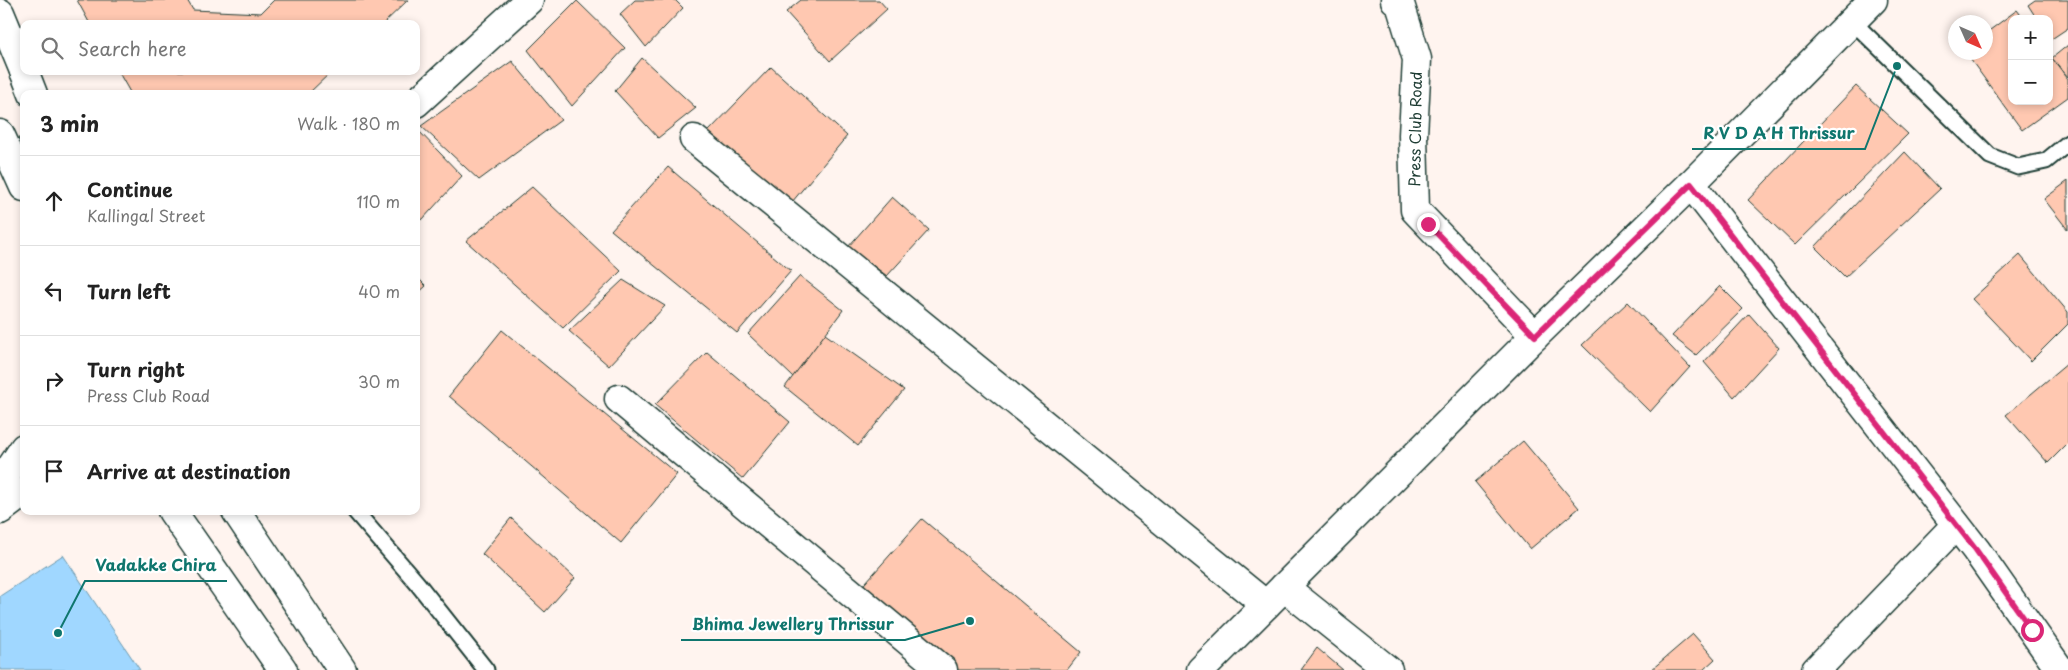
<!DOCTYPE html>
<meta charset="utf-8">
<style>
:root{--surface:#fff;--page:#f6f6f6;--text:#222;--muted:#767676;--line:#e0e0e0}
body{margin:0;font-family:"Playpen Sans",sans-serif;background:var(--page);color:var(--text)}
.controls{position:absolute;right:15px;top:15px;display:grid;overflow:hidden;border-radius:10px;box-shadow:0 2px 8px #0003}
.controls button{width:45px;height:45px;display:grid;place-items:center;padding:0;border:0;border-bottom:1px solid var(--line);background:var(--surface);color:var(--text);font:25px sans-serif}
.compass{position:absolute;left:1948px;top:15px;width:45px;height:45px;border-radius:50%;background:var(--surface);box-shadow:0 2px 8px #0003;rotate:135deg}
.stop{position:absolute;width:15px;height:15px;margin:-11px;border:4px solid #db2777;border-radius:50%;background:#fff}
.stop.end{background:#db2777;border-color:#fff;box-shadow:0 1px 5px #0008}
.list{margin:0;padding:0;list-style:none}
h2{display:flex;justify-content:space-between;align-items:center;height:65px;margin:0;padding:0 20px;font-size:21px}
h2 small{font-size:16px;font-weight:400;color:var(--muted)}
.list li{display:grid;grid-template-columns:32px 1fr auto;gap:15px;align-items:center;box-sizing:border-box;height:90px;padding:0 20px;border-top:1px solid var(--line)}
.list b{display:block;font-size:19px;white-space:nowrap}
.list p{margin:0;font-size:16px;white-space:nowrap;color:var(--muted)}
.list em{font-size:16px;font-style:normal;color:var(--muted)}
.icon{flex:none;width:28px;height:28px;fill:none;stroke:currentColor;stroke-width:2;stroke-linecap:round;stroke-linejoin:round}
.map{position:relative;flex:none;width:2068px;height:670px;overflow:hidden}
.search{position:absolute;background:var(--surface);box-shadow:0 2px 8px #0003;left:20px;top:20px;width:400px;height:55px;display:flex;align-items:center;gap:12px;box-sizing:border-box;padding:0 18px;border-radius:10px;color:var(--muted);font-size:19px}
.panel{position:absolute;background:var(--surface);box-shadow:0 2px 8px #0003;left:20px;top:90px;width:400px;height:425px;border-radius:10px}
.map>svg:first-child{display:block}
.water{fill:#a0d7ff;stroke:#6c99ae}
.building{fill:#ffc8b1;stroke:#1f3d34}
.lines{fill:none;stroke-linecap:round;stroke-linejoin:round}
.lane-casing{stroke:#1f3d34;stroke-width:19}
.street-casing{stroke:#1f3d34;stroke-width:31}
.secondary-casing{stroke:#1f3d34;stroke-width:31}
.primary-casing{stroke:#1f3d34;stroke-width:31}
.lane{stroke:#fff;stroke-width:15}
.street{stroke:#fff;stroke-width:28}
.secondary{stroke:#fff;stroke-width:28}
.primary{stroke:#fff;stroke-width:28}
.route{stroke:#db2777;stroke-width:6}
.labels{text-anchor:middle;stroke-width:4.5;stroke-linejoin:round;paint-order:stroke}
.street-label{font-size:15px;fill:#1f3d34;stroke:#fff}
.leader{fill:none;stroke:#0f766e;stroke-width:2}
.callout-dot{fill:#0f766e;stroke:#fff;stroke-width:2}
.callout-label{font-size:16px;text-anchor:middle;font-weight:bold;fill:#0f766e;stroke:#fff;stroke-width:4.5;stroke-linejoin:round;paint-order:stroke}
</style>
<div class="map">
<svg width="2068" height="670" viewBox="0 0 2068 670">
<rect width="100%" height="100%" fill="#fff4ef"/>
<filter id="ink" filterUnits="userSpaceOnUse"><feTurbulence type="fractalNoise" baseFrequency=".02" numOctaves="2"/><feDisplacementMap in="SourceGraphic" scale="10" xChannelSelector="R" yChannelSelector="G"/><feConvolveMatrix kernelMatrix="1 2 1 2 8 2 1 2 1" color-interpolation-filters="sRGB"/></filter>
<g filter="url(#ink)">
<polygon class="water" points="63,555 140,670 0,670 0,596"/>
<g class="building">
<polygon points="77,0 187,0 193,10 261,13 274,0 408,0 383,24 90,24"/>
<polygon points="635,0 675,0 683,8 646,47 620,14"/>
<polygon points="801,0 879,0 887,9 830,61 786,12"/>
<polygon points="2035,0 2068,0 2068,28 2050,40 2049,19 2037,19 2028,5"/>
<polygon points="577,1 625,48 572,106 528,50"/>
<polygon points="2017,10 2024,19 2012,19 2012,101 2049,101 2049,54 2068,79 2068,97 2022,130 1965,52 1986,52 1986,33"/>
<polygon points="2068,45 2068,77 2052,58"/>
<polygon points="642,58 696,108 658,138 615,91"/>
<polygon points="512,61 561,120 479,180 421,126"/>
<polygon points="771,67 847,136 792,202 708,132"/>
<polygon points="118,71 332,71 308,94 131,94"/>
<polygon points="1856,86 1908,134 1795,245 1748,200"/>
<polygon points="416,128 462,176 422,220 416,215"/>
<polygon points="1905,152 1940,189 1845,277 1815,247"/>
<polygon points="668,167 791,271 737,333 611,230"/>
<polygon points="2068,181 2068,230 2044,199"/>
<polygon points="532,187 621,271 563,328 466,241"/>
<polygon points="892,197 929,230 887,276 848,247"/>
<polygon points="2020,255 2068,312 2068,324 2031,361 1972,299"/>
<polygon points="416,276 426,286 416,295"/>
<polygon points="800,276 843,310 793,377 748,334"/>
<polygon points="623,280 665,306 609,366 569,331"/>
<polygon points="1720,286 1743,309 1696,355 1672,336"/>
<polygon points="1628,302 1690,367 1650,412 1582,345"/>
<polygon points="1749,314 1779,348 1734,397 1704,362"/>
<polygon points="502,330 677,474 621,543 449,396"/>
<polygon points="825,334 904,390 858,446 785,387"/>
<polygon points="707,352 790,422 743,479 655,405"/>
<polygon points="2068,363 2068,443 2048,463 2006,415"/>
<polygon points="1523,441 1579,508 1530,549 1475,482"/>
<polygon points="511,518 575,578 545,612 482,554"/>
<polygon points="922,519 1081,652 1067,670 957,670 858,591"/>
<polygon points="1693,634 1715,659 1703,670 1651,670"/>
<polygon points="1317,648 1343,670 1301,670"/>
</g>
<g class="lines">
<defs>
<g id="lane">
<polyline points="1852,21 1990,156 2018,167 2046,161 2068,143"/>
<polyline points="355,511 417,583 486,670"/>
</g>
<g id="street">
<polyline points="1395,0 1400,4 1417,59 1413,135 1415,210 1535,336"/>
<polyline points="416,103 529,0"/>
<polyline points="694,139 1266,605"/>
<polyline points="1691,184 1976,550 2060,670"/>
<polyline points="619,399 943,670"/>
<polyline points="1284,587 1388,670"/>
<polyline points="1201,670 1535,336 1691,184 1873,0"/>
<polyline points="1816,670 1956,525"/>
</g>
<g id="secondary">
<polyline points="0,484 24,448"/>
<polyline points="0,510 24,492"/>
</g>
<g id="primary">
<polyline points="0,13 24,71"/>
<polyline points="24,71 33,94"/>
<polyline points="0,134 24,187"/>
<polyline points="172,511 283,670"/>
<polyline points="236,511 342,670"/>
</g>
</defs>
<use href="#lane" class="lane-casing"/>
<use href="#street" class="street-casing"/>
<use href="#secondary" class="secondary-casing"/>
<use href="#primary" class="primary-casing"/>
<use href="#lane" class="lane"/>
<use href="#street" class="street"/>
<use href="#secondary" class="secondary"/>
<use href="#primary" class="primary"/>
</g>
</g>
<g class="lines" filter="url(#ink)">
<polyline class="route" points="1428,224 1535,336 1691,184 1976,550 2032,630"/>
</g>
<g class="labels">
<g class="street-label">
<text transform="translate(1416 129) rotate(-89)" y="5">Press Club Road</text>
</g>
</g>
<path class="leader" d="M1897 66L1865 149H1692M58 633L85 581H227M970 621L905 640H681"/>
<g class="callout-dot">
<circle cx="1897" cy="66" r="5"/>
<circle cx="58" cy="633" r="5"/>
<circle cx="970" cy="621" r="5"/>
</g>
<g class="callout-label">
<text x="1779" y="139">R V D A H Thrissur</text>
<text x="156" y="571">Vadakke Chira</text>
<text x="793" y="630">Bhima Jewellery Thrissur</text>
</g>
</svg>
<div class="controls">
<button>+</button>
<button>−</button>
</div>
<svg class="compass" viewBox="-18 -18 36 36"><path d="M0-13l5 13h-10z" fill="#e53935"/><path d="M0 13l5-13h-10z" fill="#767676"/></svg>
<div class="stop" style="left:2032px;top:630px"></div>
<div class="stop end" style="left:1428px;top:224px"></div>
<div class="search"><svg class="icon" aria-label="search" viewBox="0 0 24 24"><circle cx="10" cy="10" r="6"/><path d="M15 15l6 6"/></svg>Search here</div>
<section class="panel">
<h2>3 min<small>Walk · 180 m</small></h2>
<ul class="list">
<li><svg class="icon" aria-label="ahead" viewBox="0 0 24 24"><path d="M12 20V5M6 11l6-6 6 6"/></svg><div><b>Continue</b><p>Kallingal Street</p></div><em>110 m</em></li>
<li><svg class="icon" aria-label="left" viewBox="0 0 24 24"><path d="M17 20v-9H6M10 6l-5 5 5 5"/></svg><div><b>Turn left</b></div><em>40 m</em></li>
<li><svg class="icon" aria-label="right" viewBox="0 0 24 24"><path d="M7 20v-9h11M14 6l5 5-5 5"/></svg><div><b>Turn right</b><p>Press Club Road</p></div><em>30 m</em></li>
<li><svg class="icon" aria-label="arrive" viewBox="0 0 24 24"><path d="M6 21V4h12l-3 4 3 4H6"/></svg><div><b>Arrive at destination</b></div></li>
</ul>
</section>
</div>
